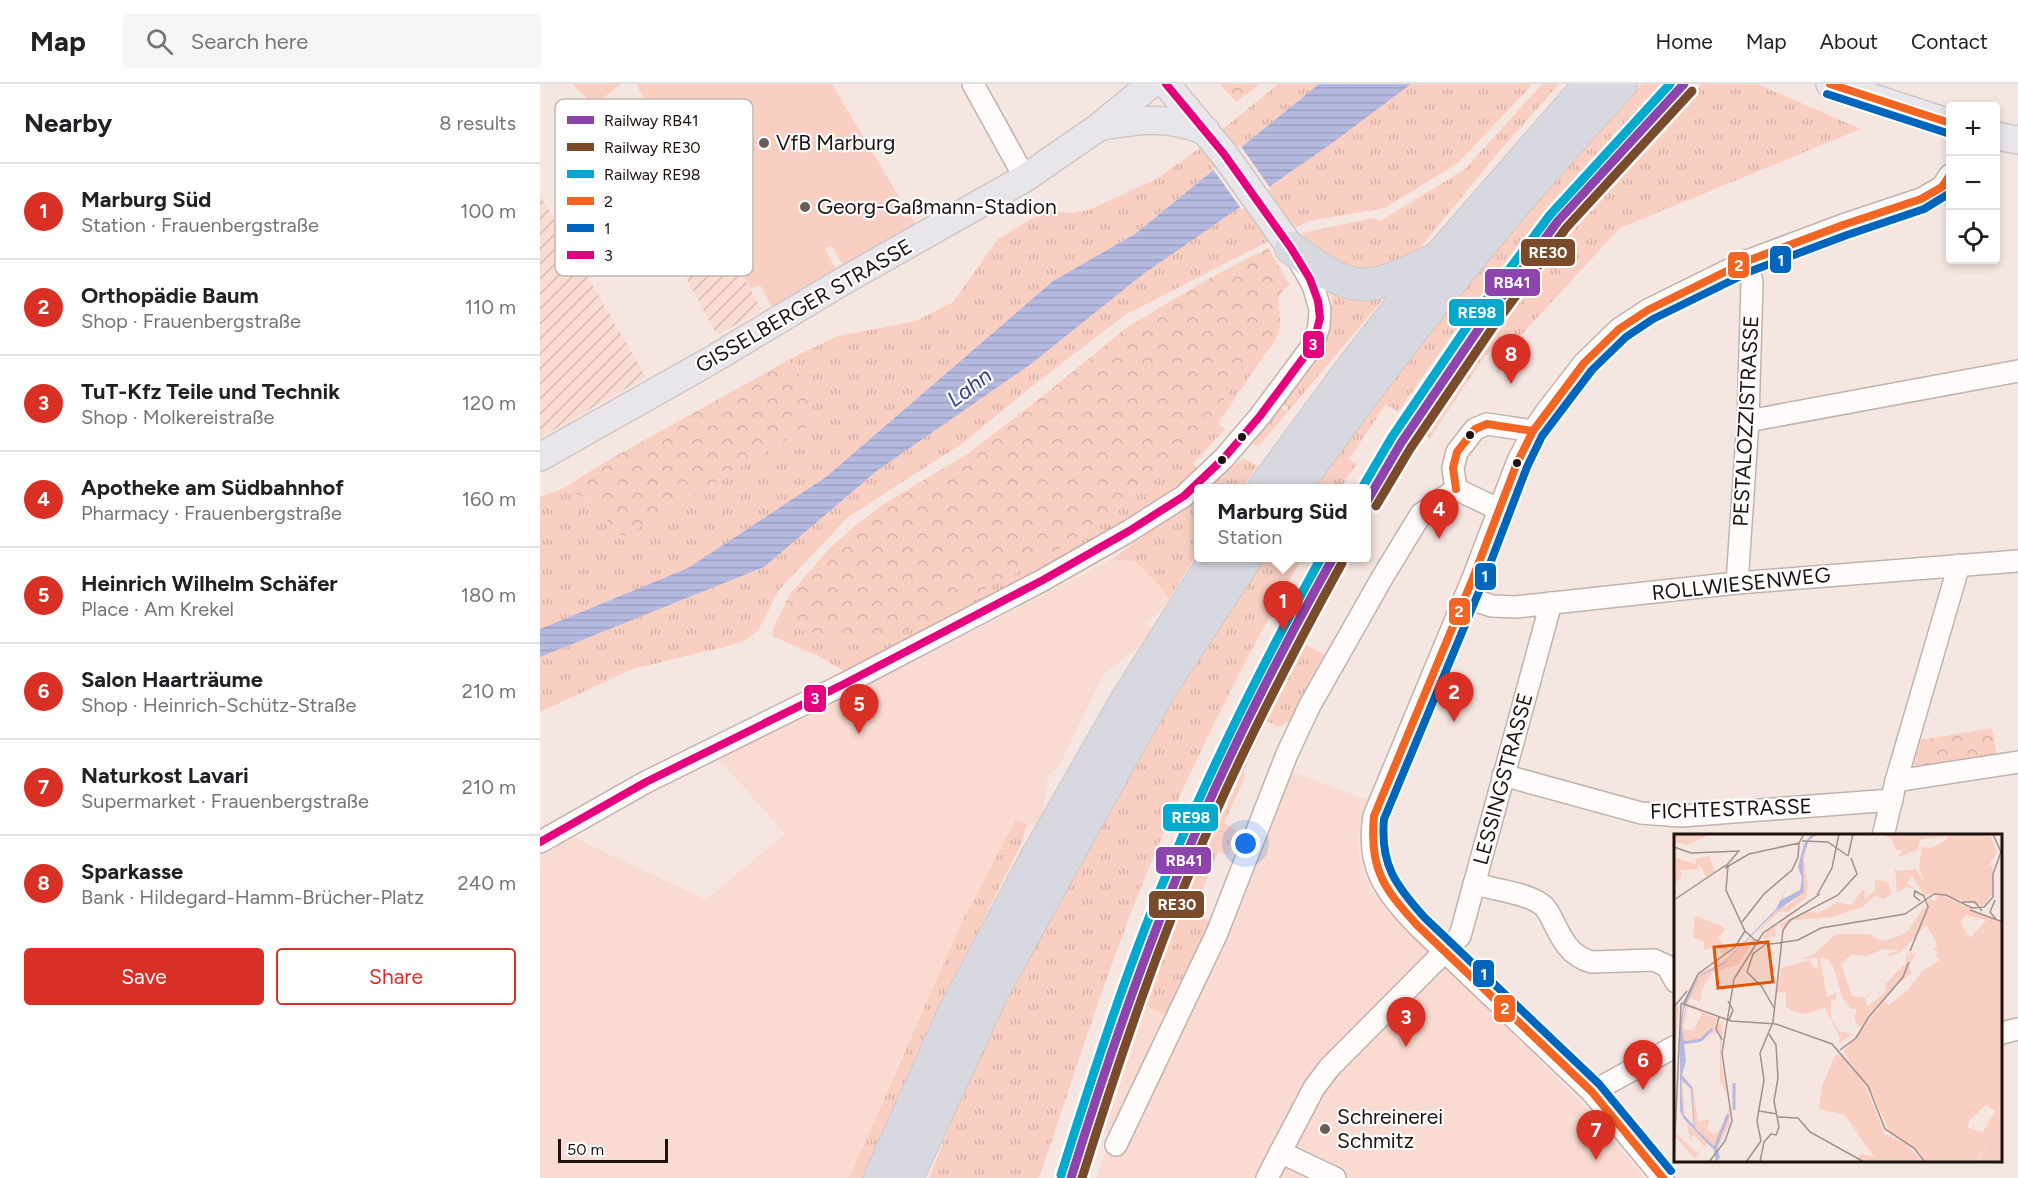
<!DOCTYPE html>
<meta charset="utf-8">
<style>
:root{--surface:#fff;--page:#f6f6f6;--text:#202124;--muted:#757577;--line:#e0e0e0;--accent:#d93025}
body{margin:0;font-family:Figtree,sans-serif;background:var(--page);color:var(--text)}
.controls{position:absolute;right:18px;top:18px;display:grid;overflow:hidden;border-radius:6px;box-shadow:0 3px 9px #0003}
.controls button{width:54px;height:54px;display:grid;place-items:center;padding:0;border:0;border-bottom:2px solid var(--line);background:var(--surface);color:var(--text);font:30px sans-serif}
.scale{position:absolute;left:18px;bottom:15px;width:110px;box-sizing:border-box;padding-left:6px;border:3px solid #1e120e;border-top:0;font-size:16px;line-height:21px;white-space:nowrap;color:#1e120e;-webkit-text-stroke:4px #fff;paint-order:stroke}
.you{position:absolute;left:706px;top:760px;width:21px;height:21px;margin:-15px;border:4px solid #fff;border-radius:50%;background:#1a73e8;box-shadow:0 0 0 9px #1a73e833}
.badge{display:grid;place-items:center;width:39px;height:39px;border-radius:50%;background:var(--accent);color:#fff;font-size:20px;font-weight:700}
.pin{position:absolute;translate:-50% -50px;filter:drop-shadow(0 2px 3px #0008)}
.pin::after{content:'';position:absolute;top:32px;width:21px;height:18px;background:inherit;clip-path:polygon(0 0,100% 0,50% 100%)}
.popup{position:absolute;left:654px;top:400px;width:177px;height:78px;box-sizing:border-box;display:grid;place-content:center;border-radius:6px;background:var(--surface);filter:drop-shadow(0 2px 4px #0005);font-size:20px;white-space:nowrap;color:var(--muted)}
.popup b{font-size:22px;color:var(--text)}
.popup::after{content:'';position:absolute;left:50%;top:100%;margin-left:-12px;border:12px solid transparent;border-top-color:var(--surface)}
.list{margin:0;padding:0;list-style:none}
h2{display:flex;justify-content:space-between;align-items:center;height:78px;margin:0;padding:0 24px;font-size:26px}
h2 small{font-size:20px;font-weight:400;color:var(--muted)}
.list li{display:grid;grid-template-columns:39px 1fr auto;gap:18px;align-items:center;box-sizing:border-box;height:96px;padding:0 24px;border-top:2px solid var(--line)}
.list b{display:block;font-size:22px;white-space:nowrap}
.list p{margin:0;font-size:20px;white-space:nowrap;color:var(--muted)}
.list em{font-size:20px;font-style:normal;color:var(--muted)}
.actions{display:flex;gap:12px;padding:18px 24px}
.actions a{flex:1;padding:14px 0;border:2px solid var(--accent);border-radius:6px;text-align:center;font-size:21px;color:var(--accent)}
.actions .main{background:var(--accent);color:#fff}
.icon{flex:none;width:33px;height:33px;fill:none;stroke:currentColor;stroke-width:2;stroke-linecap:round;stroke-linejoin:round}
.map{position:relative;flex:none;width:1478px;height:1094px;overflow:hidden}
header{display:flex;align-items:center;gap:36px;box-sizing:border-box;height:84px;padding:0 30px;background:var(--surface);border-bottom:2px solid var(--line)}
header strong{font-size:28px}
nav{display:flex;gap:33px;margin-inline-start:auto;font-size:21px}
.search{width:420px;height:54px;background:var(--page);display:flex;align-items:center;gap:15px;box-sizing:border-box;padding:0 21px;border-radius:6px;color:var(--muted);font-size:22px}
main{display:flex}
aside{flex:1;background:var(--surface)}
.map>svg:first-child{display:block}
.built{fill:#fadbd1}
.industrial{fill:url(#industrial-furrows)}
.grass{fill:url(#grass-tufts)}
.park{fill:url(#park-crowns)}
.pitch{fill:#f9cfc2}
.water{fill:url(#water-rules)}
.pier{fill:#f6e6e1}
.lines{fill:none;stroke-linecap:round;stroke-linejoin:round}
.minor-casing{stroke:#c0b2ae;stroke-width:24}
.major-casing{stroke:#cfc7c4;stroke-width:30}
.highway-casing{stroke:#cfc7c4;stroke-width:34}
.minor{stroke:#fefbfa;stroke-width:21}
.major{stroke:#e8e6eb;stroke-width:27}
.highway{stroke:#d8d8e1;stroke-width:32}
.bus-1-casing{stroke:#fff;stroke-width:12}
.bus-2-casing{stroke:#fff;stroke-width:12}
.bus-3-casing{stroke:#fff;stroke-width:12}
.bus-1{stroke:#f26522;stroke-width:8}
.bus-2{stroke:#0065bd;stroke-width:8}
.bus-3{stroke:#e5007d;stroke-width:8}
.rail-1-casing{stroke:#fff;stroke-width:14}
.rail-2-casing{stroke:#fff;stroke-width:14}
.rail-3-casing{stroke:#fff;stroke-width:14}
.rail-1{stroke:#8e44ad;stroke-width:9}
.rail-2{stroke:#7a4b2a;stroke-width:9}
.rail-3{stroke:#00a9ce;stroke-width:9}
.poi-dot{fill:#6a5c58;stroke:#fff;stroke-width:2}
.bus-dot{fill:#1e120e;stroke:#fff;stroke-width:2}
.labels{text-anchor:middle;stroke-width:4.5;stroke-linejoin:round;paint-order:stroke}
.poi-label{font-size:21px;fill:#1e120e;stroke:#fff;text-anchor:start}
.street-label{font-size:21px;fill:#1e120e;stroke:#fff}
.water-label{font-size:22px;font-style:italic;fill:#364184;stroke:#fff}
.inset-river{fill:none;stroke:#b5b9df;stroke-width:3}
.inset-road{fill:none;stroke:#a0918d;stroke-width:1.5}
.view{fill:#de550c;fill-opacity:0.15;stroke:#de550c;stroke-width:3}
.inset-edge{fill:none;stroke:#1e120e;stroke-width:3}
.key{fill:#fff;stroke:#bcb8b7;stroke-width:1.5}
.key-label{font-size:16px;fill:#1e120e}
.line-badge{stroke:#fff;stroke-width:2}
.badge-label{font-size:16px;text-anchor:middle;font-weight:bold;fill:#fff}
</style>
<header>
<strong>Map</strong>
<div class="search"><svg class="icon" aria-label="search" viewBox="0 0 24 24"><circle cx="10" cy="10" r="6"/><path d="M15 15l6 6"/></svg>Search here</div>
<nav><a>Home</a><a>Map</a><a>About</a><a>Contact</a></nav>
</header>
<main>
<aside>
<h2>Nearby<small>8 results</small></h2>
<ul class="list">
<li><span class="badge">1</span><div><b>Marburg Süd</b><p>Station · Frauenbergstraße</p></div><em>100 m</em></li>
<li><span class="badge">2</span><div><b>Orthopädie Baum</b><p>Shop · Frauenbergstraße</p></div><em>110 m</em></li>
<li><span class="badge">3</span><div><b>TuT-Kfz Teile und Technik</b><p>Shop · Molkereistraße</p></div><em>120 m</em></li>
<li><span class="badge">4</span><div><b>Apotheke am Südbahnhof</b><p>Pharmacy · Frauenbergstraße</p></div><em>160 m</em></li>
<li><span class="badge">5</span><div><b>Heinrich Wilhelm Schäfer</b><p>Place · Am Krekel</p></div><em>180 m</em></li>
<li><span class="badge">6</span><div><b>Salon Haarträume</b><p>Shop · Heinrich-Schütz-Straße</p></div><em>210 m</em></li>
<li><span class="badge">7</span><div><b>Naturkost Lavari</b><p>Supermarket · Frauenbergstraße</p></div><em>210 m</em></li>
<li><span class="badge">8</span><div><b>Sparkasse</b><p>Bank · Hildegard-Hamm-Brücher-Platz</p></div><em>240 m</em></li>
</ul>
<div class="actions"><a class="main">Save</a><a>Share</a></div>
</aside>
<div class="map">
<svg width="1478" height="1094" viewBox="0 0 1478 1094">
<defs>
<pattern id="industrial-furrows" width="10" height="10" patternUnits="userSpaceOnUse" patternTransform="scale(1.5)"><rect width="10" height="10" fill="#fadbd1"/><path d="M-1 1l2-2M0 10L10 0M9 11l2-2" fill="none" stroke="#d6bbb2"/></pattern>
<pattern id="grass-tufts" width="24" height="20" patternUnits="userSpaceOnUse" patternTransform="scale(1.5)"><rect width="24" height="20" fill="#f9cfc2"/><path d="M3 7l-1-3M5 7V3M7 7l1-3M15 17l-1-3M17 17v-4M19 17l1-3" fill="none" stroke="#d5b1a6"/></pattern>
<pattern id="park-crowns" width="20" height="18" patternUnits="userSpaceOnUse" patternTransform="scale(1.5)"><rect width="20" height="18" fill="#f9cfc2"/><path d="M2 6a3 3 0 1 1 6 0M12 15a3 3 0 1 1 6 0" fill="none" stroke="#d5b1a6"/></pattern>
<pattern id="water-rules" width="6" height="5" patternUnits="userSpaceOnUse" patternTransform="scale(1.5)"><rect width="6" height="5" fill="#b5b9df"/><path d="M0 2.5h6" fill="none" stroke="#9b9ebe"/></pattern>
</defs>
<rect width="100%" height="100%" fill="#f6e6e1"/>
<g class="built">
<polygon points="571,476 593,477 613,494 629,515 621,527 605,538 616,549 563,591 519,682 508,692 501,738 487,741 476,735 364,967 309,1094 0,1094 0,774 33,753 166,816 245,750 177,673 283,624"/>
<polygon points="735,681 829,717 818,749 819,768 822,784 831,805 845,822 1040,1017 1104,1094 557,1094 571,1051 554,1045 596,924 598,921 602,920 631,932 669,837 673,839 698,775 688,771 699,747 707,750"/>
</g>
<g class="industrial">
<polygon points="0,111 106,293 0,354"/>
<polygon points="184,159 222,226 177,251 140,183"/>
</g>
<g class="grass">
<polygon points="738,0 779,0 595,150 513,197 286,393 148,484 0,545 0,413 24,404 48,415 84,452 275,339 254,273 298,252 376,237 413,218 458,155 505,127 531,129 549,126 618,94 656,67"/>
<polygon points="871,0 993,0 918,79 845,124 769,137 758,142 585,231 491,303 423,359 308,433 239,506 218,547 209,554 193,561 92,585 0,628 0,573 224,483 338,386 491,280 602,191 791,60"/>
<polygon points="1002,0 1019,0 956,71 880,164 864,179 815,191 777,170 762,149 833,134 840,137 924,86"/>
<polygon points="1102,0 1126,0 1007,128 927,230 858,328 846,320 809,375 817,380 800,404 771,404 896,241 979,138"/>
<path d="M1161 0H1217L1321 45 1080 144 960 274 952 265 941 277 890 354 877 343C924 275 971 204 1026 142 1069 93 1116 47 1161 0Z"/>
<path d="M791 207H850L719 362 711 359 740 324 746 327 748 323 743 320C768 284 798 254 791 207Z"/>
<polygon points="711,279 718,280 679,338 679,341 685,345 653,380 659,385 639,404 530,474 306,588 278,572 232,552 234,542 249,542 310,561 338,552 440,506 504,474 574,430 590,412 667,338"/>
<polygon points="703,374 718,382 702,404 668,404"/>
<polygon points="659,411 659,467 629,515 613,494 594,477 571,476"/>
<path d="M723 474H762C694 594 631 720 583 850 553 930 527 1013 499 1094H389L434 980 540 776 641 602Z"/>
<polygon points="763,560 788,572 750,637 738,643 727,637 704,687 705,693 684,739 699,747 688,771 678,768 653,830 669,837 631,933 602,920 598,921 554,1045 598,905 649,774 653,776 706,661"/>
<polygon points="476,735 487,741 482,758 449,824 323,1094 309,1094 421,840"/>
</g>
<g class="park">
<polygon points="679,0 720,0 697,18"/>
<path d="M728 164 750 201C731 212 742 225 740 243 738 257 725 269 718 280L711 279 667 338 590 412 574 430 504 474 368 546 338 552 310 561 249 542H234L250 510 289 465 317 440 347 418 429 369 503 312 586 244 668 195Z"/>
<polygon points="254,273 275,339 83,453 48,415 24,404 65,378"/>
<polygon points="1452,644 1457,672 1377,684 1374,680 1381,656"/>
</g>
<g class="pitch">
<polygon points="32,0 81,0 54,21"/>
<polygon points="96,0 292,0 377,143 304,183 292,162 285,165 297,188 232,224 220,201 211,205"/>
</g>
<polygon class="water" points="779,0 871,0 791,60 602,191 491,280 338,386 224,483 0,573 0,545 148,484 286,393 513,197 595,150"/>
<polygon class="pier" points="700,61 731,105 702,126 672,84"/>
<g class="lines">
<defs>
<g id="minor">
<polyline points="433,0 485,94"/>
<polyline points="1208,337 1478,287"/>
<polyline points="916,405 913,384 917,368 935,345 947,340 993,347"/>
<polyline points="916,405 958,425"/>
<polyline points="1197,499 1208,337 1212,198 1207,177"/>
<polyline points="925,513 952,522 976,523 1197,499 1478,477"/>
<polyline points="963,691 1101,729 1141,732 1352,716"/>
<polyline points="1356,697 1478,678"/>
<polyline points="1343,752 1356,697 1419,481"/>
<polyline points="0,758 106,698 306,599 503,496 589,447 644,412 684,374 720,332 773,261 779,242 780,225 773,201 757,173"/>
<path d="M934 800C953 805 986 809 1001 820 1007 824 1009 830 1012 835 1021 854 1030 873 1052 878L1114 876 1127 882 1136 898"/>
<polyline points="1462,949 1478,945"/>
<polyline points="1052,1008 1136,962"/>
<polyline points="576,1061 677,849 747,670 770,621 842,494 881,430 916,405"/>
<polyline points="740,1068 795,1094"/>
<polyline points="727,1094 774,1004 789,984 920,852 1011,519"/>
<path d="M1123 1094 1052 1008 877 841C844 805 826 783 834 732L933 494 977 379 993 347 1006 328 1044 279 1079 245 1108 226 1207 177 1303 141 1381 115 1402 103 1410 91"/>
</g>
<g id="major">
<polyline points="626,0 684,70 751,164"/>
<polyline points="1290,0 1410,39"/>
<path d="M563 42C604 35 626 32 666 47"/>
<polyline points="1456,52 1478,56"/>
<polyline points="0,373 170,277 305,196 485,94 559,43 611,0"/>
</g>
<g id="highway">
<path d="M751 164C811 209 825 211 891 177"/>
<polyline points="724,404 815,280 900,172 1050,0"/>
<path d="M755 404C855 263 963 127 1081 0"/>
<polyline points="340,1094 414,929 494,778 586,617 676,474"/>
<polyline points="367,1094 453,907 558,716 619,607 706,474"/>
</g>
</defs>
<use href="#minor" class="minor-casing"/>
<use href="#major" class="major-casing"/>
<use href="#highway" class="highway-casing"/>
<use href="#minor" class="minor"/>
<use href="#major" class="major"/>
<use href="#highway" class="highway"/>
<defs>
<g id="bus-1">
<polyline points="1290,0 1410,39"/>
<polyline points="916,405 913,384 917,368 935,345 947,340 993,347"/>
<path d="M1123 1094 1052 1008 877 841C843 804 829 784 834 732L933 494 977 379 993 347 1044 279 1079 245 1108 226 1207 177 1303 141 1381 115 1402 103 1410 91"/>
</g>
<g id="bus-2">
<polyline points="1287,10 1407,49"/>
<path d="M1131 1087 1059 1000 885 834C855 801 840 780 844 735L943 498 987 383 1002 352 1052 286 1086 253 1113 235 1211 187 1307 151 1384 125 1410 109"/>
</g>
<polyline id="bus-3" points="0,758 106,698 306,599 503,496 589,447 644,412 684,374 720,332 773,261 780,234 778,217 770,195 751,164 684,70 626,0"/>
</defs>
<use href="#bus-1" class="bus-1-casing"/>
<use href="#bus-2" class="bus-2-casing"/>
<use href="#bus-3" class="bus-3-casing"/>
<use href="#bus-1" class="bus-1"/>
<use href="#bus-2" class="bus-2"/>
<use href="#bus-3" class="bus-3"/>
<defs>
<g id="rail-1">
<polyline points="827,417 861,359 944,237 1018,137 1144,0"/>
<path d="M531 1094C564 987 600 880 644 776 687 672 738 572 793 474"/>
</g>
<g id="rail-2">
<polyline points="836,422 870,365 953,243 1026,144 1152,7"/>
<path d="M542 1094C575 988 610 883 653 781 696 677 748 577 802 479"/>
</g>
<g id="rail-3">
<polyline points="822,404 852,353 935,231 1010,131 1130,0"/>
<path d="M521 1091C555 983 590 875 635 770 678 669 728 570 781 474"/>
</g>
</defs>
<use href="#rail-1" class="rail-1-casing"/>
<use href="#rail-2" class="rail-2-casing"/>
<use href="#rail-3" class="rail-3-casing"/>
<use href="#rail-1" class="rail-1"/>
<use href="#rail-2" class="rail-2"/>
<use href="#rail-3" class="rail-3"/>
</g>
<g class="poi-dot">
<circle cx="224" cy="59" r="6"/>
<circle cx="265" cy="123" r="6"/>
<circle cx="785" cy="1045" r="6"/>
</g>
<g class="bus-dot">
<circle cx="930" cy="351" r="5"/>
<circle cx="702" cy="353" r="5"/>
<circle cx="682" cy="376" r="5"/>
<circle cx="977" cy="379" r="5"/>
</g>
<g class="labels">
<g class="poi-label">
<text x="236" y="66">VfB Marburg</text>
<text x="277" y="130">Georg-Gaßmann-Stadion</text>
<text x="797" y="1040">Schreinerei<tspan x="797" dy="24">Schmitz</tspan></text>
</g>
<g class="street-label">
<text transform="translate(264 222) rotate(-30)" y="7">GISSELBERGER STRASSE</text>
<text transform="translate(1206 337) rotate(-87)" y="7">PESTALOZZISTRASSE</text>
<text transform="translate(1201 500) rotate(-6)" y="7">ROLLWIESENWEG</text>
<text transform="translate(963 695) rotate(-75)" y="7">LESSINGSTRASSE</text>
<text transform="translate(1191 725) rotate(-2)" y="7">FICHTESTRASSE</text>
</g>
<g class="water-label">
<text transform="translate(429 303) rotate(-37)" y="8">Lahn</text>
</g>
</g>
<g transform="translate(1134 750)">
<rect width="328" height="328" fill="#f6e6e1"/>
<path d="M133 15 130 27 134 51 132 64 114 78 106 77 126 62 115 68 79 104 102 77 115 66 130 58 129 26ZM75 103 52 127 41 135 50 130 77 105 80 106 65 130 38 139 28 155 26 168 17 164 14 169 44 182 12 172 43 184 41 195 45 199 42 194 49 186 47 226 53 260 46 247V200L38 199 25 208H11L9 223 8 192 12 169 25 143 40 134 25 142 9 168 18 150 27 138 45 130ZM14 173 28 179 19 197 9 195ZM56 269 55 291 43 315 25 298 24 288 36 285 33 295 40 301 37 306 48 292ZM13 289 33 309 21 325 2 303V299L24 320 30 313 20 300 17 304 21 309 16 306ZM324 294 328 296V328H318L315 321 317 328H302Z" fill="#f9cfc2" fill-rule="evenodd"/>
<path d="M0 0H36L13 11 2 8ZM206 0H316L323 18 315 32 319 31 318 61 309 72 259 59 250 62 238 41 233 50 242 55 232 53 223 59 221 34 224 37 242 35 249 46 245 32 248 13 257 14 274 5 271 2 246 6 243 16 224 23 229 16H222L217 4ZM201 45 214 48 218 60 209 65 201 62 188 73 159 83 120 86 108 94 106 90 101 94 102 102 88 105 96 94 136 77 145 79 164 68 177 71 190 54 191 65 201 56ZM265 60 328 89V296L324 294 301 328H252L246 319 216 299 198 259 169 218 210 167 215 171 233 157 248 137 267 126 260 120 264 119 259 115 263 113 262 107 252 91 228 117 217 122 213 120 226 116 210 115 192 122 178 120 167 130 178 162 191 164 198 156 191 166 194 172 211 158 212 141V149L232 129 233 117 235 124 236 117 239 121 244 116 235 132 238 139 226 148 231 139 185 194 180 183 183 175H177L169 165 159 132 153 124H146L153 163 164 158 161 167 157 165V184L165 197 179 200 165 209 166 203 151 174 143 124 127 125 140 120 162 100H195L208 107 223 103 234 97 249 74 247 71 253 74 255 65 261 67ZM292 81 312 86 296 104 286 88ZM312 271 321 277 309 298 294 294 295 287ZM0 165 5 173 0 232ZM167 219 189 247 211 300 231 309 250 328H210L197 319 171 281 145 275 148 252 161 222ZM6 245 19 252 25 298 20 293 22 286 20 292 9 280ZM11 249 16 253 19 290 11 281 8 250Z" fill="#f9cfc2" fill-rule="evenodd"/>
<path d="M35 22 41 38 32 43 27 33 23 31 24 35 6 36 8 40 1 52 2 24 22 30V25ZM209 318 214 322 209 326 212 328 184 326 186 320 206 323Z" fill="#f9cfc2"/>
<path d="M136 126 140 134 144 133 151 174 131 180 117 177 112 172V159L103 158 107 134Z" fill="#f9cfc2"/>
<path d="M21 82 48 92 51 96 44 104 54 117 49 121 43 113 30 116V108L19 103Z" fill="#f9cfc2"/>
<path d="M144 0 135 6 129 23 130 58 102 77 50 130 25 143 10 175 8 192 12 227 8 241 18 253 21 294 44 316 46 324 42 328 40 316 10 285 6 277V189L10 168 25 142 52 127 102 75 123 34 107 66 126 56 128 44 124 33 130 10 137 1ZM7 245 17 255 20 292 9 280Z" fill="#b5b9df" fill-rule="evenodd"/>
<path class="inset-river" d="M9 209 27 206 38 195M60 276V249M41 314 54 281"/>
<path class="inset-road" d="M128 7 154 8 174 22M0 13 17 19 66 17M174 22 179 0M52 32 64 18M54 32 52 56 71 97 81 106 97 110 124 106 147 94 231 80 260 60 272 61 298 74 310 73 319 63V40L327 18 319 0M51 34 75 20 125 9 130 0M143 61 158 34 165 0M0 66 52 31M321 66 316 78 322 85M288 68H301L308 77M296 76 329 88M68 88 90 60 118 36 124 23 125 9M93 109 79 120 73 138 88 153 100 174M236 117 254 73 250 62 241 57 240 62 246 67M54 167 59 176 55 186M7 169 57 187 102 190 158 210 194 252 211 295 240 314 251 328M9 171 24 140 61 113 71 97M0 173 13 157M45 183 42 195 48 206M166 216 182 204 194 184 229 143 235 128M85 277 103 280M104 283 124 284 136 298 190 328M0 322 7 170M35 328 51 307 58 287 48 219 60 145 89 99 146 60M72 328 87 307 83 287 90 246 86 219 99 188 109 96 116 86 164 61 183 40 177 24M86 328 90 308 97 300 102 301 105 293 100 267 104 244 102 211 95 200"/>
<path class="view" d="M94 108 99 148 44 154 40 113Z"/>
<rect width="328" height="328" class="inset-edge"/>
</g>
<rect x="15" y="15" width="198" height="177" rx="9" class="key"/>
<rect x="27" y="32" width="27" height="8" fill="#8e44ad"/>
<rect x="27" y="59" width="27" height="8" fill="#7a4b2a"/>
<rect x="27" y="86" width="27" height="8" fill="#00a9ce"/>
<rect x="27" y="113" width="27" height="8" fill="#f26522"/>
<rect x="27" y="140" width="27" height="8" fill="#0065bd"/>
<rect x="27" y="167" width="27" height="8" fill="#e5007d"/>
<g class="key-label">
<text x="64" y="42">Railway RB41</text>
<text x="64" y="69">Railway RE30</text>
<text x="64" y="96">Railway RE98</text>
<text x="64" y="123">2</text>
<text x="64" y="150">1</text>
<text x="64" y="177">3</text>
</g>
<g class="line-badge">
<rect x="980" y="154" width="56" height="29" rx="6" fill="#7a4b2a"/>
<rect x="1229" y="161" width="23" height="29" rx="6" fill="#0065bd"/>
<rect x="1187" y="167" width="23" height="28" rx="6" fill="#f26522"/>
<rect x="944" y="184" width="57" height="29" rx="6" fill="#8e44ad"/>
<rect x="908" y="214" width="57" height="29" rx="6" fill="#00a9ce"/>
<rect x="762" y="246" width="23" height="29" rx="6" fill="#e5007d"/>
<rect x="934" y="478" width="23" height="29" rx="6" fill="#0065bd"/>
<rect x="908" y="513" width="23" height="29" rx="6" fill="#f26522"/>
<rect x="263" y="600" width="24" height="29" rx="6" fill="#e5007d"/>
<rect x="622" y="719" width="57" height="29" rx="6" fill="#00a9ce"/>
<rect x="615" y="762" width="57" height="29" rx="6" fill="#8e44ad"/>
<rect x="608" y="806" width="57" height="29" rx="6" fill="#7a4b2a"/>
<rect x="932" y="875" width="23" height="29" rx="6" fill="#0065bd"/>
<rect x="953" y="910" width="23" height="29" rx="6" fill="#f26522"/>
</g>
<g class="badge-label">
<text x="1008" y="174">RE30</text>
<text x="1241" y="182">1</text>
<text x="1199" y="187">2</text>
<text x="972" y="204">RB41</text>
<text x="937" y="234">RE98</text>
<text x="773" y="266">3</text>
<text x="945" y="498">1</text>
<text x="919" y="533">2</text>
<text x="275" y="620">3</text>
<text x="651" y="739">RE98</text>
<text x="644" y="782">RB41</text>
<text x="637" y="826">RE30</text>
<text x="944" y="896">1</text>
<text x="965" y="930">2</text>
</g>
</svg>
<div class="controls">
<button>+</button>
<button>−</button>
<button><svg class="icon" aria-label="locate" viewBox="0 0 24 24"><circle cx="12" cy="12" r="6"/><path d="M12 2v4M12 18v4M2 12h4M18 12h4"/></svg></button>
</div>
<div class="scale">50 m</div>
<div class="you"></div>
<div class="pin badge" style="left:743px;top:547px">1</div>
<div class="popup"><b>Marburg Süd</b>Station</div>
<div class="pin badge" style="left:914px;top:638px">2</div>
<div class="pin badge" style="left:866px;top:963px">3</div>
<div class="pin badge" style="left:899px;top:455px">4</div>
<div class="pin badge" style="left:319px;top:650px">5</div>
<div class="pin badge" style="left:1103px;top:1006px">6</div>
<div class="pin badge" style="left:1056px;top:1076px">7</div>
<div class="pin badge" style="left:971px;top:300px">8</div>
</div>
</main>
